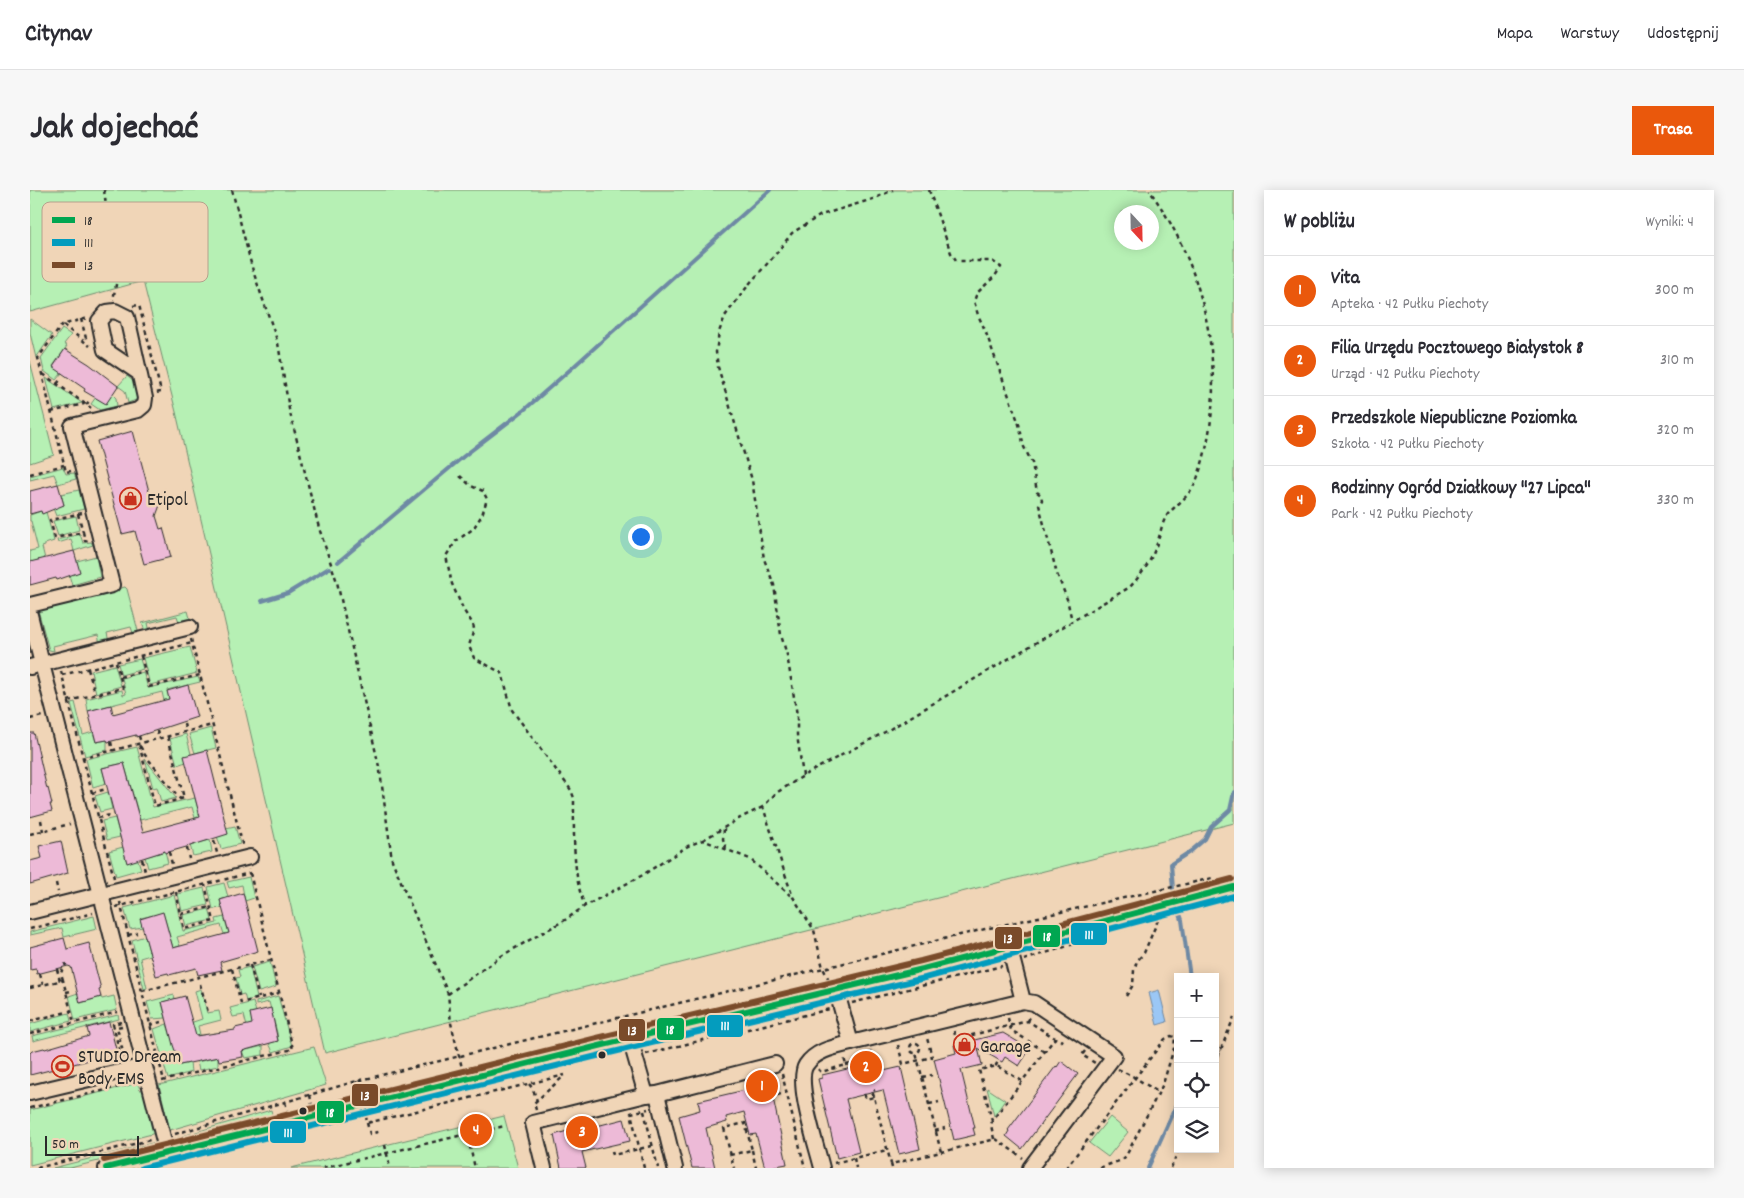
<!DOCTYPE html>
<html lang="pl">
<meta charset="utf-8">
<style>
:root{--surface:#fff;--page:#f7f7f7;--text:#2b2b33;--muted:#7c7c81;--line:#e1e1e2;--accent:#ea580c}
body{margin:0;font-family:Dekko,sans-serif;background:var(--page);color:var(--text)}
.controls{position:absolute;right:15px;bottom:15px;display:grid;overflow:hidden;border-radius:0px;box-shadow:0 2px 12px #0003}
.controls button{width:45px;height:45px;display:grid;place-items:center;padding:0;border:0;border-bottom:1px solid var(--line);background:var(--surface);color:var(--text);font:25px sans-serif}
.compass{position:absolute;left:1084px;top:15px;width:45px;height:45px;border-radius:50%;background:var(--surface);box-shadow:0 2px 12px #0003;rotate:158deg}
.scale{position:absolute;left:15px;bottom:12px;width:94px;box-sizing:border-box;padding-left:5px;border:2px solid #2b2b2b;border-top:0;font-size:14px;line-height:18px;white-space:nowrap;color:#2b2b2b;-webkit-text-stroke:4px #f0d5b7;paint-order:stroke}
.you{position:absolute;left:610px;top:346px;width:18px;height:18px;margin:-12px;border:4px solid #fff;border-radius:50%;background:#1a73e8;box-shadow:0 0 0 8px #1a73e833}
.badge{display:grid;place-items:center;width:32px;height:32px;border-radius:50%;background:var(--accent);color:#fff;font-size:16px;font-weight:700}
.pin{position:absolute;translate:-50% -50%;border:2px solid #fff;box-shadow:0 1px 5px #0006}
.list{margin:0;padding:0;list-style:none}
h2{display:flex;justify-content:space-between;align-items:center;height:65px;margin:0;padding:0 20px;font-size:21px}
h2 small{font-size:16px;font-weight:400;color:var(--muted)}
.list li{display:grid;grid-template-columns:32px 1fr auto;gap:15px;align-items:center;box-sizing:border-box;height:70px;padding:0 20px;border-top:1px solid var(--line)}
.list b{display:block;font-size:19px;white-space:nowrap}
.list p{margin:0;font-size:16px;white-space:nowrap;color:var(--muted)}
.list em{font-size:16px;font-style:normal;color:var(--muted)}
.icon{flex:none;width:28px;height:28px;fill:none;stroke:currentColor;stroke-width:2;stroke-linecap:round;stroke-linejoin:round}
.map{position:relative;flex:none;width:1204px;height:978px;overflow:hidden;border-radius:0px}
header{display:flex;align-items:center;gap:30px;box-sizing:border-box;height:70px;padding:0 25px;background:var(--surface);border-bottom:1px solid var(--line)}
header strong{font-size:24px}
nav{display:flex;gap:28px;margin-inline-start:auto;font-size:18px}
.intro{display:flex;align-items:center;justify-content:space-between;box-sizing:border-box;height:120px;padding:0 30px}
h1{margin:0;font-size:35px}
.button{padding:12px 22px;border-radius:0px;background:var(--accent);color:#fff;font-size:18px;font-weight:700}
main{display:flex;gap:30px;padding:0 30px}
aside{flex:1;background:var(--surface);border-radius:0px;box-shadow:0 2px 12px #0003}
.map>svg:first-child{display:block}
.green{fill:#b6f0b4;stroke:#708e70;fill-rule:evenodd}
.water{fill:#9bc7f5;stroke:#6e89a4}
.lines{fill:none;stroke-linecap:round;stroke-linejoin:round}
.stream{stroke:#6e89a4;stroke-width:4}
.building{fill:#edbad7;stroke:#2b2b2b}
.minor-casing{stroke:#2b2b2b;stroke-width:18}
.path{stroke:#2b2b2b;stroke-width:2.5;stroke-dasharray:4 4;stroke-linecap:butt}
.minor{stroke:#f0d5b7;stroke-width:14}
.bus-1-casing{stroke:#f0d5b7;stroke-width:10}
.bus-2-casing{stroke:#f0d5b7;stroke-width:10}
.bus-3-casing{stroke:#f0d5b7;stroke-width:10}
.bus-1{stroke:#00a651;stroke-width:6}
.bus-2{stroke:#049cbe;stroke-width:6}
.bus-3{stroke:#7a4b2a;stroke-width:6}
.bus-dot{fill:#2b2b2b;stroke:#f0d5b7;stroke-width:2}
.labels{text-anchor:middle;stroke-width:5;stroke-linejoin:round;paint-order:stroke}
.poi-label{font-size:19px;fill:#2b2b2b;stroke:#f0d5b7;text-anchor:start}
.key{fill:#f0d5b7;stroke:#b5a28d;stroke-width:1}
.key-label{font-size:14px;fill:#2b2b2b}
.line-badge{stroke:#f0d5b7;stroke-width:2}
.badge-label{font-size:14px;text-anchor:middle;font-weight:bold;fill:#fff}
</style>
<header>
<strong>Citynav</strong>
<nav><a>Mapa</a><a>Warstwy</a><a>Udostępnij</a></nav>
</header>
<div class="intro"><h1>Jak dojechać</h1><a class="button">Trasa</a></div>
<main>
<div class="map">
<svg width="1204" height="978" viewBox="0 0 1204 978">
<rect width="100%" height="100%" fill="#f0d5b7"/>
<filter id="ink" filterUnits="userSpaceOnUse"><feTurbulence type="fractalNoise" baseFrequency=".02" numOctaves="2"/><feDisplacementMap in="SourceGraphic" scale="10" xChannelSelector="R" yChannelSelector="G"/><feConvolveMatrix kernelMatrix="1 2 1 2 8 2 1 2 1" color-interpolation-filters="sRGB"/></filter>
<g filter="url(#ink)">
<g class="green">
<path d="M0 0H1204V633L295 863 146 222 113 91 0 122ZM1092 22H1122V52H1092Z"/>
<polygon points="0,129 22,145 6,168 0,143"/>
<polygon points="32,139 41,145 34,154 37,156 23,176 32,183 26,190 14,181 11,168"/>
<polygon points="0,171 24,265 0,273"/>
<polygon points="97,186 104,192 108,207 106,210 98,213 95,201 88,196"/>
<polygon points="16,188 52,213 24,220"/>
<polygon points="82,204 86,208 87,216 70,220 61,214 66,207"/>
<polygon points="33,277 36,284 44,283 46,289 28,294 24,284 0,290 0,286"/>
<polygon points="49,300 54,319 26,326 23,318 34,315 31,304"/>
<polygon points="11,321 12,323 16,322 24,351 15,354 15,356 12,357 15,369 9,370 8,369 8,371 3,373 2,371 0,372 0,361 8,359 1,331 0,331 0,325"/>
<polygon points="46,326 49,340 28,346 23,331"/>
<polygon points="50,344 53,353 61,352 63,355 44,361 41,349 28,353 27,350"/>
<polygon points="66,366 70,387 42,395 39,385 47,371"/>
<polygon points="95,397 97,399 108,441 107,444 104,446 101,437 77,443 79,452 70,454 68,445 23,456 24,461 19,460 8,420 11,418"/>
<polygon points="158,421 161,432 150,435 147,426 118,433 120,442 115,441 112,433"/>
<polygon points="160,457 167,483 120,495 113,468"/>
<polygon points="110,469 113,479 91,485 88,474"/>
<polygon points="85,475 91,496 66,503 61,481"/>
<polygon points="113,482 118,498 168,487 170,492 137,500 139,509 134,511 132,502 58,521 56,509 92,500 93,505 96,504 92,488"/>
<polygon points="45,512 53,545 63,542 66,552 77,550 77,560 55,566 41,513"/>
<polygon points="181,538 186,558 165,563 159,544"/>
<polygon points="156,544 161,564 156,572 147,575 140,549"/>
<polygon points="107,557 123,617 165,608 170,626 165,628 162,617 110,630 94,573 72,578 76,593 63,597 56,569"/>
<polygon points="115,569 146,608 131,612 127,597 123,598"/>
<polygon points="78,602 82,619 70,622 65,606"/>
<polygon points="85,628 90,647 77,650 72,631"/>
<polygon points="205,636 210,654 191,659 187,646 196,638"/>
<polygon points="180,650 182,662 163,666 160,655"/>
<polygon points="93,657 96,670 107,667 111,679 86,686 79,661"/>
<polygon points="135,661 138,673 118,678 115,667"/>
<polygon points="219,687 224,708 215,711 212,695 199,698 197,692"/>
<polygon points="194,693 198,707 190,710 192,718 183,719 178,697"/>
<polygon points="174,698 178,715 152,721 148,704"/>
<polygon points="144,705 153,741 187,733 186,729 194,727 199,743 194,744 191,735 147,747 150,756 143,758 133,723 111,728 113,737 100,739 94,718"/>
<polygon points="179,719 182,730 156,736 153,725"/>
<polygon points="64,726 67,739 34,747 32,738 0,745 0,742"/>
<polygon points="115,746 120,765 110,768 117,798 114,799 102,750"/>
<polygon points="240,772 246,797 229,802 222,777"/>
<polygon points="220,777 227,808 216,811 214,804 210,805 206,788 210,787 208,780"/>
<polygon points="171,799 177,823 189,821 191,830 168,836 171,849 166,850 160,833 172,829 165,801"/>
<polygon points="48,803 51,813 71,807 72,809 84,806 87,820 45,830 39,806"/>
<polygon points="144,805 145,809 132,812 136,828 122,829 117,812"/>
<polygon points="248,806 262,856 243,862 239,853 248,851 247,843 239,812 226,815 226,812"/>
<polygon points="223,812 226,822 220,823 223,834 217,837 214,825 203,827 200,818"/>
<polygon points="39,823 41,831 0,842 0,834"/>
<polygon points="88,825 89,829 3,851 2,846"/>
<polygon points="137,834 150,875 160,873 161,882 138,889 124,839"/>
<polygon points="233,856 233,865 215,868 212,861"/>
<polygon points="284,857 296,895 140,940 129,895"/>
<polygon points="188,867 188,876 169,880 167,872"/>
<polygon points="108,893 110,900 115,899 126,943 0,975 0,920"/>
<polygon points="957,898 975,910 964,926"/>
<polygon points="241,920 243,928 143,952 142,949"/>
<polygon points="474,926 488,978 261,978"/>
<polygon points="1080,927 1098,942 1078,967 1059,953"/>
<polygon points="126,952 121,958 40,978 23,978"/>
</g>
<polygon class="water" points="1129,800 1137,832 1127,835 1119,803"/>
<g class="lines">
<g class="stream">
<polyline points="308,372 434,266 494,220 542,178 740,0"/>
<polyline points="232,411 258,403 299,378"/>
<polyline points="1145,708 1143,699 1141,674 1161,661 1175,649 1181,637 1200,620 1204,602"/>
<polyline points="1147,715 1152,730 1160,787"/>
<polyline points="1118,978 1148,911"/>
</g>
</g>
<g class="building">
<polygon points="35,159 59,174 88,196 76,214 54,201 55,199 23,177"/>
<polygon points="103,241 121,309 127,307 130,315 126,326 130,339 133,338 141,367 114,374 105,341 92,344 67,251"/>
<polygon points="28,294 34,315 12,324 11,321 0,324 0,301"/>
<polygon points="44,361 50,382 27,390 26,388 0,395 0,372"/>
<polygon points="158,495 167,527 106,547 106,545 78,552 77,550 66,552 58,521 81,515 83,524 139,509 137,501"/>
<polygon points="0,543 4,543 17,599 18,598 22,614 20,614 22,621 0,627"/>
<polygon points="177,560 198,644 160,656 135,663 135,661 97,673 72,578 94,573 113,642 170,627 154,566"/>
<polygon points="31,651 38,683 0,694 0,671 12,668 9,656"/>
<polygon points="213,703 228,761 190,772 192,780 168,785 166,778 139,785 138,783 126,786 110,729 133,722 143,758 199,743 190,710"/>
<polygon points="34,748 37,759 59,753 71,799 69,800 71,807 50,813 41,777 38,776 7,784 6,779 0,780 0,757"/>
<polygon points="155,806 166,846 205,840 205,838 222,834 220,823 241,818 248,851 212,861 213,867 189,871 188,867 150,875 143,855 132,812"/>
<polygon points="79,832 87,863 0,885 0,863 2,861 14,858 15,859 59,846 57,838"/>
<polygon points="973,843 1000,859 989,876 975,867 972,872 948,858 952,875 931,880 945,938 943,938 945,945 924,950 904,869 926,863 924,855"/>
<polygon points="1031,871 1048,884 992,959 976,946 979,941 978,940 1026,876 1027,877"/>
<polygon points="847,872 849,882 871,877 890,959 869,964 853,900 816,909 829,962 807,968 788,889 792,888 792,885"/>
<polygon points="726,894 734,894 738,896 740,904 742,903 757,974 735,978 726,944 720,945 714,922 696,927 697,932 676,938 685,978 662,978 649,926 670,920 668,911 715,900 715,897"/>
<polygon points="594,929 600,951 552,962 556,978 531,978 524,945 547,938 547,941"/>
</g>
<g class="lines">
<defs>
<g id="minor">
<polyline points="0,415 82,395 42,236 108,220 114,215 115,208 97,127 85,121 77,122 69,131 75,160 109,183"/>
<polyline points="0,425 12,474 0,477"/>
<polyline points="0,722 220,667"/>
<polyline points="979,756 993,811 1004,813 1084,866 1000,978"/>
<polyline points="600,849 616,905 627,904 745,874"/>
<polyline points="821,853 993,811"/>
<polyline points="0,903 114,876"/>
<polyline points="627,904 645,978"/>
<polyline points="137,963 12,474 160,437"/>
<polyline points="76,978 569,856 893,779 1204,697"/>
<polyline points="514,978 503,933 616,905"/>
<path d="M792 978C787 957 765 892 776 875 786 860 805 857 821 853L806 799"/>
</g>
</defs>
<use href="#minor" class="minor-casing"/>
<g class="path">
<polyline points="74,0 82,61 89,79 83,110"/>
<polyline points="202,0 223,81 248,153 259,219 289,338 307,392 350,581 362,670 418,804 421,833 432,878"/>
<polyline points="899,0 921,63 926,70 930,71 962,71 971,77 965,86 947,103 944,111 948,125 955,140 989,234 994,257 1002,273 1007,302 1011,305 1012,310 1009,315 1027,384 1037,409 1042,431"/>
<polyline points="103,116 109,115 131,202 125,203"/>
<polyline points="51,129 57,152"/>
<polyline points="33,135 60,156"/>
<polyline points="13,184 61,218"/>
<polyline points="27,194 31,189"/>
<polyline points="56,215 60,210"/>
<polyline points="21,222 54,214"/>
<polyline points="41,281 36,282 8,168 32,135 57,128"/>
<polyline points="0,284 34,275"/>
<path d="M430 286 441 296 453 301 457 309 452 325 443 339 426 351 416 366 422 394 434 421 443 434 444 439 439 456 444 468 472 483 482 520 541 600 544 608C544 639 542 687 555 716"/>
<polyline points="52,323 20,330 25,348 53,342 55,351 58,350"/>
<polyline points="48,324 53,342"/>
<polyline points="161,449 213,657"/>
<polyline points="111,466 119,497 170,485"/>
<polyline points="58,479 65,504"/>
<polyline points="31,481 53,568 182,535"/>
<polyline points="32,485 162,453"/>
<polyline points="90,487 115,481"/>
<polyline points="38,511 93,498 86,472"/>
<polyline points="0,529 12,526"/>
<polyline points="154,534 156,542"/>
<polyline points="127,541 129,549"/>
<polyline points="109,546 111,553"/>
<polyline points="138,547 154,608 125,616 109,554 115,565 150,609"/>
<polyline points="81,552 83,561"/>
<polyline points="53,568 84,688"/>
<polyline points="773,586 767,545 767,525 757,465 751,445 744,395 734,369 722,290 688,177 686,162 689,142 695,126 720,93 745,65 762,43 791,25 843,9 863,0"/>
<polyline points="62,603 76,599"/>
<polyline points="68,628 84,624"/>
<polyline points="11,630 13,641"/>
<polyline points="694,639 693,649 696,658"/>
<polyline points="0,644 40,634"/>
<polyline points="673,650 712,627 733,617"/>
<polyline points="184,651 187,663"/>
<polyline points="157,658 159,669"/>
<polyline points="139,662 142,674"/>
<polyline points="112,669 115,681"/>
<polyline points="26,693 28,702"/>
<polyline points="146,702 154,739 184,731 175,695"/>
<polyline points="90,712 134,891"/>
<polyline points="86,717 220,683"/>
<polyline points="151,724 181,717"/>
<polyline points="0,739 63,723"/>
<polyline points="98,745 107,743"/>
<polyline points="241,770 202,779 211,813 249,803"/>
<polyline points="994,770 1053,751"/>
<polyline points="220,775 229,808"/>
<polyline points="27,779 30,791"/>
<polyline points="10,784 13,795"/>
<polyline points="33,790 31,783 34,775 37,774"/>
<path d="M799 790 793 778 784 740 763 707 758 693 733 617 746 603 778 583 855 542 1100 397C1111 385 1121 372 1126 356 1130 347 1131 335 1136 327 1138 323 1143 319 1146 316 1156 307 1164 299 1168 286 1201 192 1177 78 1119 0"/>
<polyline points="170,794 178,822"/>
<polyline points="0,798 33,790 44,833"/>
<polyline points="112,801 202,779"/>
<polyline points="36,802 41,801"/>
<polyline points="418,804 473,765 535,730 555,716 611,686 658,656 673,650 720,669 762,707"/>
<polyline points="1096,806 1103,795 1104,780 1107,771 1114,763 1128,730"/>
<polyline points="822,813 972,776"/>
<polyline points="978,828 981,840 1014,861"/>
<polyline points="0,831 41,821"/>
<polyline points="998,831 1001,825"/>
<polyline points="91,832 83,834 91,868"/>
<polyline points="120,835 131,832"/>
<polyline points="92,836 87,837 94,867"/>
<polyline points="924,841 926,849 998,831 1025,848"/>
<polyline points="0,844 88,822"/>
<circle cx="885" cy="858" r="5"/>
<polyline points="868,855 873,874 902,867 897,848"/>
<polyline points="1185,855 1191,861"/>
<polyline points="1055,861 1052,865 1065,873"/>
<polyline points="616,864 800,819"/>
<polyline points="1185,874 1204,827"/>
<polyline points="816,875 843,869 840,861"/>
<polyline points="967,876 966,875 969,870"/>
<polyline points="788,879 791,882 816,875 814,868"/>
<polyline points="1088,879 1104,887 1128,902"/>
<polyline points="752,884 775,978"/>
<polyline points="892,887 902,885"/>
<polyline points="132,891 263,859 219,679"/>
<polyline points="327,891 330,902"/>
<polyline points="499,894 503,899 507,911"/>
<polyline points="834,904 836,909 844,907 861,974"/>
<polyline points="280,905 282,915"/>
<polyline points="747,905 756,903"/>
<polyline points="844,907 842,901 845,900"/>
<polyline points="255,912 258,922"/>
<polyline points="899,914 909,912"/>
<polyline points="0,918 101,894"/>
<polyline points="506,920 504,913 534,886"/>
<polyline points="614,921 628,978"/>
<polyline points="336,926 337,933 535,885"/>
<polyline points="962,931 949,880 967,876 992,891"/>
<polyline points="337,933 340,944 351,941"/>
<polyline points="905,941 915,938"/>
<polyline points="145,944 327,891 955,739 1183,688"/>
<polyline points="437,944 475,936"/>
<polyline points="964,949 961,935 962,931 1025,848 1032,851 1034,847"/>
<polyline points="355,955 360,978"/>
<polyline points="722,960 726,978"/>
<polyline points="582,961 583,965 622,956"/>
<polyline points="911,962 966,949 993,968"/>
<polyline points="700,965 722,960 715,933 694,938 704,978"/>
<polyline points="824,968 826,978"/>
<polyline points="804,973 857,960"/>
<polyline points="7,978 120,950"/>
<polyline points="293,978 437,944 445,978"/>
<polyline points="614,978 601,923 618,919"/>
<polyline points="862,978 861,974 911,962 886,863"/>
<polyline points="1036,978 1135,849 1141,846 1145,847 1144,858 1133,894 1096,966 1092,970 1069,978"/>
<polyline points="1141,978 1149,959"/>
</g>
<use href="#minor" class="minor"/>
<defs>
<polyline id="bus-1" points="76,978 569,856 893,779 1204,697"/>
<polyline id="bus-2" points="112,978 571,865 895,788 1204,706"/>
<polyline id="bus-3" points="74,970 567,848 891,771 1202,689"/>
</defs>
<use href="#bus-1" class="bus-1-casing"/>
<use href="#bus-2" class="bus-2-casing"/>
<use href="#bus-3" class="bus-3-casing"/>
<use href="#bus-1" class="bus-1"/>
<use href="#bus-2" class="bus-2"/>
<use href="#bus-3" class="bus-3"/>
</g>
</g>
<defs>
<symbol id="shop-ring" viewBox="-11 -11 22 22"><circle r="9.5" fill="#f0d5b7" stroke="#c8321e" stroke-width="1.5"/><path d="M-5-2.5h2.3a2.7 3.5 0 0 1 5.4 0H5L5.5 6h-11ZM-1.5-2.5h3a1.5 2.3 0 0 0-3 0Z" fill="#c8321e"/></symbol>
<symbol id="stadium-ring" viewBox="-11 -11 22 22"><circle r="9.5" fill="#f0d5b7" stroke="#c8321e" stroke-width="1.5"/><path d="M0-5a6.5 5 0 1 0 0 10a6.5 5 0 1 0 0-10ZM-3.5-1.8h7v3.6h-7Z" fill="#c8321e"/></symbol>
</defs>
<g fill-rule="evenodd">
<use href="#shop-ring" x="88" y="296" width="25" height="25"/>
<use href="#shop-ring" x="922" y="842" width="25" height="25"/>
<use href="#stadium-ring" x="20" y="864" width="25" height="25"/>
</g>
<g class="bus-dot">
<circle cx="572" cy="865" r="4.5"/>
<circle cx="273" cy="921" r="4.5"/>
</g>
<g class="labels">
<g class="poi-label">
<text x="117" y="315">Etipol</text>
<text x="950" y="862">Garage</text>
<text x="48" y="872">STUDIO Dream<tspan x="48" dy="22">Body EMS</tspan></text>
</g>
</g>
<rect x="12" y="12" width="166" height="80" rx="8" class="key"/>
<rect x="22" y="27" width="23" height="6" fill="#00a651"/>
<rect x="22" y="49" width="23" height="7" fill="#049cbe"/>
<rect x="22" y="72" width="23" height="6" fill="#7a4b2a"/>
<g class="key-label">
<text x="54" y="35">18</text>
<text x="54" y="57">111</text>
<text x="54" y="80">13</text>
</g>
<g class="line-badge">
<rect x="1040" y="732" width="38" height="24" rx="5" fill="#049cbe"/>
<rect x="1002" y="734" width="29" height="24" rx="5" fill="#00a651"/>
<rect x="964" y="736" width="29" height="24" rx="5" fill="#7a4b2a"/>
<rect x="676" y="824" width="38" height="24" rx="5" fill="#049cbe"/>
<rect x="626" y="827" width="29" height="24" rx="5" fill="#00a651"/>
<rect x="588" y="828" width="28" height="24" rx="5" fill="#7a4b2a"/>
<rect x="321" y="893" width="28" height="24" rx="5" fill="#7a4b2a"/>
<rect x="286" y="910" width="29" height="24" rx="5" fill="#00a651"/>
<rect x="239" y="930" width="38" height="24" rx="5" fill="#049cbe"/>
</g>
<g class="badge-label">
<text x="1059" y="749">111</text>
<text x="1017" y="751">18</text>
<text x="978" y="753">13</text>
<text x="695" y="840">111</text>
<text x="640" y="844">18</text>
<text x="602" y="845">13</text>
<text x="335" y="910">13</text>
<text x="300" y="927">18</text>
<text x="258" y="947">111</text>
</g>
</svg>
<div class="controls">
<button>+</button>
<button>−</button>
<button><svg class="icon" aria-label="locate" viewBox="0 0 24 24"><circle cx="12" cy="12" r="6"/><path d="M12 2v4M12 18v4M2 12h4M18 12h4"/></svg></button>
<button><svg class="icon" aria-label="layers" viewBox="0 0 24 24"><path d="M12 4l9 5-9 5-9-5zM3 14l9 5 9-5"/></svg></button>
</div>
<svg class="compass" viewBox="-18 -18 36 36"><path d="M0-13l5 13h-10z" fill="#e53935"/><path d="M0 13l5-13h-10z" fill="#7c7c81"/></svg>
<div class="scale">50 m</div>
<div class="you"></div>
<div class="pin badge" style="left:732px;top:896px">1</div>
<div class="pin badge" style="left:836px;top:877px">2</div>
<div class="pin badge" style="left:552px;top:942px">3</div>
<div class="pin badge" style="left:446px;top:940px">4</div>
</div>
<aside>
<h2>W pobliżu<small>Wyniki: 4</small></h2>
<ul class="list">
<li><span class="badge">1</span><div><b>Vita</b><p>Apteka · 42 Pułku Piechoty</p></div><em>300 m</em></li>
<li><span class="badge">2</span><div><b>Filia Urzędu Pocztowego Białystok 8</b><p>Urząd · 42 Pułku Piechoty</p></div><em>310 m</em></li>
<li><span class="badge">3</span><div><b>Przedszkole Niepubliczne Poziomka</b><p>Szkoła · 42 Pułku Piechoty</p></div><em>320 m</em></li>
<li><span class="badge">4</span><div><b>Rodzinny Ogród Działkowy &quot;27 Lipca&quot;</b><p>Park · 42 Pułku Piechoty</p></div><em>330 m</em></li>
</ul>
</aside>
</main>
